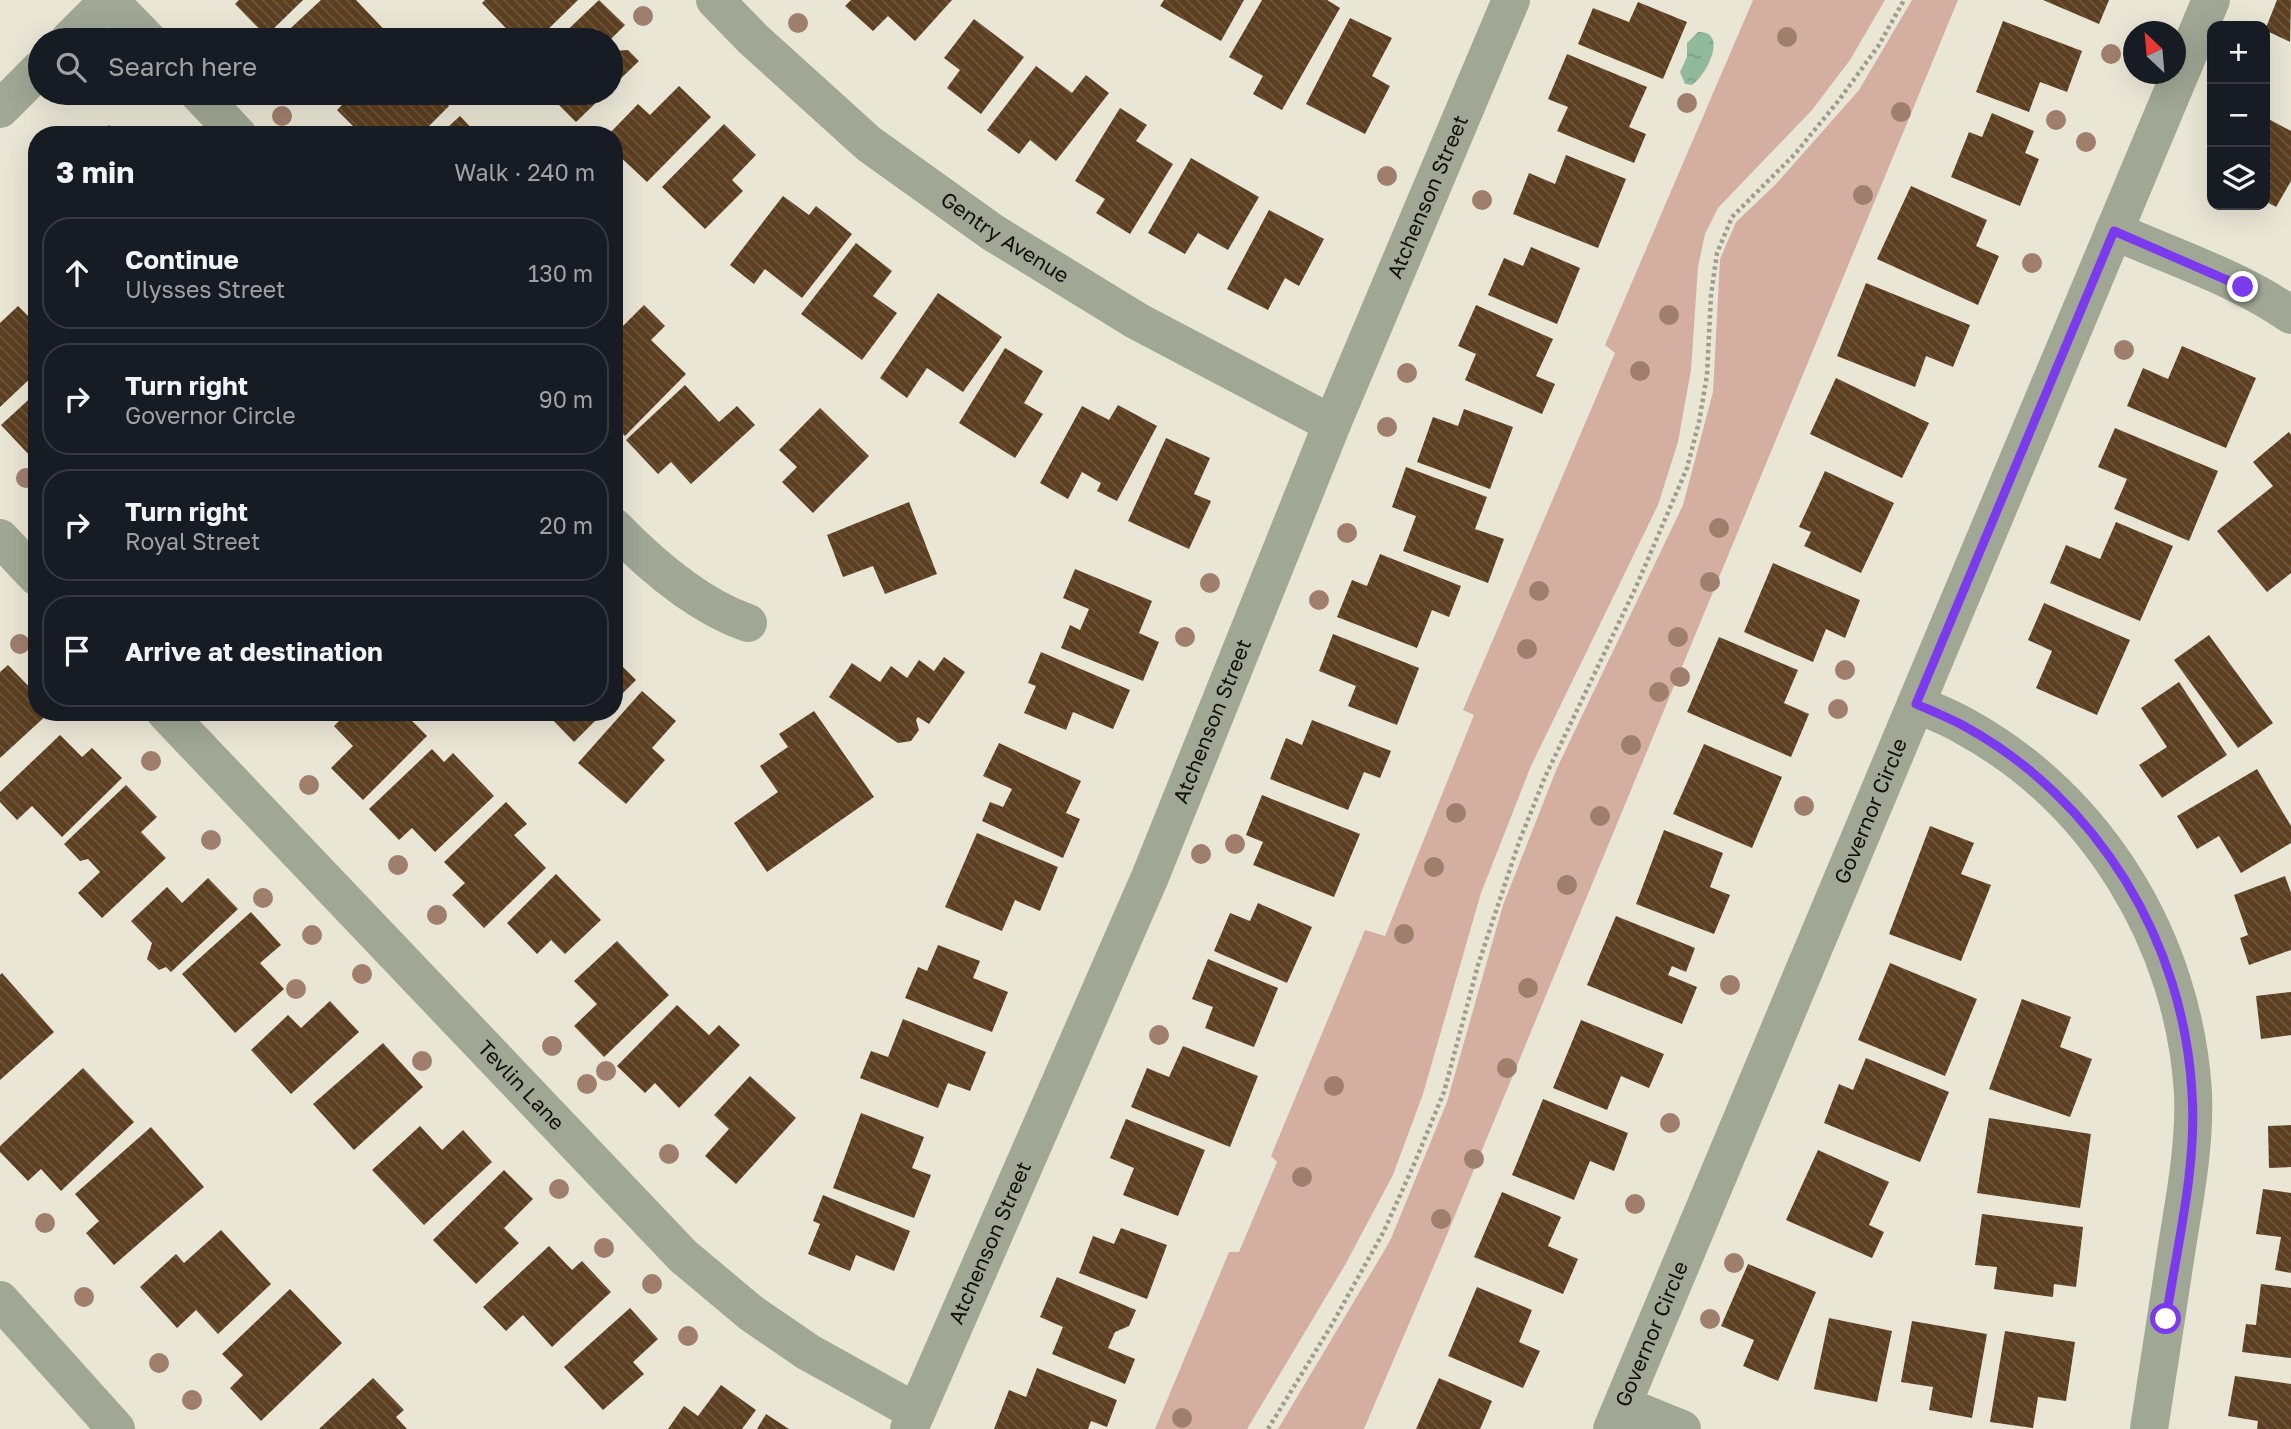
<!DOCTYPE html>
<meta charset="utf-8">
<style>
:root{--surface:#171b24;--page:#242831;--text:#f1f3f6;--muted:#9ea1a6;--line:#363941}
body{margin:0;font-family:"Golos Text",sans-serif;background:var(--page);color:var(--text)}
.controls{position:absolute;right:21px;top:21px;display:grid;overflow:hidden;border-radius:14px;box-shadow:0 7px 28px #0002}
.controls button{width:63px;height:63px;display:grid;place-items:center;padding:0;border:0;border-bottom:2px solid var(--line);background:var(--surface);color:var(--text);font:35px sans-serif}
.compass{position:absolute;left:2123px;top:21px;width:63px;height:63px;border-radius:50%;background:var(--surface);box-shadow:0 7px 28px #0002;rotate:334deg}
.stop{position:absolute;width:21px;height:21px;margin:-16px;border:5px solid #7c3aed;border-radius:50%;background:#fff}
.stop.end{background:#7c3aed;border-color:#fff;box-shadow:0 2px 7px #0008}
.list{margin:0;padding:0;list-style:none}
h2{display:flex;justify-content:space-between;align-items:center;height:91px;margin:0;padding:0 28px;font-size:30px}
h2 small{font-size:23px;font-weight:400;color:var(--muted)}
.list li{display:grid;grid-template-columns:46px 1fr auto;gap:21px;align-items:center;box-sizing:border-box;height:112px;margin:0 14px 14px;padding:0 14px;border:2px solid var(--line);border-radius:28px}
.list b{display:block;font-size:26px;white-space:nowrap}
.list p{margin:0;font-size:23px;white-space:nowrap;color:var(--muted)}
.list em{font-size:23px;font-style:normal;color:var(--muted)}
.icon{flex:none;width:38px;height:38px;fill:none;stroke:currentColor;stroke-width:2;stroke-linecap:round;stroke-linejoin:round}
.map{position:relative;flex:none;width:2291px;height:1429px;overflow:hidden}
.search{position:absolute;background:var(--surface);box-shadow:0 7px 28px #0002;left:28px;top:28px;width:595px;height:77px;display:flex;align-items:center;gap:18px;box-sizing:border-box;padding:0 24px;border-radius:38px;color:var(--muted);font-size:26px}
.panel{position:absolute;background:var(--surface);box-shadow:0 7px 28px #0002;left:28px;top:126px;width:595px;height:595px;border-radius:28px}
.map>svg:first-child{display:block}
.grass{fill:#d5aea2}
.water{fill:url(#water-ripples)}
.building{fill:url(#building-back-hatch)}
.lines{fill:none;stroke-linecap:round;stroke-linejoin:round}
.path{stroke:#9f9b8f;stroke-width:4.5;stroke-dasharray:3.5 3.5;stroke-linecap:butt}
.minor{stroke:#a0a794;stroke-width:38}
.tertiary{stroke:#a0a794;stroke-width:38}
.tree{fill:#a07e6c}
.route{stroke:#7c3aed;stroke-width:9}
.labels{text-anchor:middle;stroke-width:7;stroke-linejoin:round;paint-order:stroke}
.street-label{font-size:21px;fill:#110f0a;stroke:#eae6d6}
</style>
<div class="map">
<svg width="2291" height="1429" viewBox="0 0 2291 1429">
<defs>
<pattern id="water-ripples" width="26" height="14" patternUnits="userSpaceOnUse" patternTransform="scale(1.75)"><rect width="26" height="14" fill="#91b99b"/><path d="M2 4q2-2 4 0t4 0M15 11q2-2 4 0t4 0" fill="none" stroke="#7c9e84"/></pattern>
<pattern id="building-back-hatch" width="6" height="6" patternUnits="userSpaceOnUse" patternTransform="scale(1.75)"><rect width="6" height="6" fill="#5c3f20"/><path d="M-1 5l2 2M0 0l6 6M5-1l2 2" fill="none" stroke="#6e573e"/></pattern>
</defs>
<rect width="100%" height="100%" fill="#eae6d6"/>
<g class="grass">
<polygon points="1753,0 1885,0 1850,60 1812,110 1718,208 1705,234 1698,267 1691,370 1678,442 1658,505 1531,766 1481,893 1423,1094 1393,1175 1345,1265 1247,1429 1155,1429 1229,1252 1239,1252 1277,1162 1271,1156 1365,930 1385,936 1474,715 1463,710 1615,353 1605,345"/>
<polygon points="1912,0 1958,0 1441,1249 1364,1429 1278,1429 1390,1241 1447,1102 1503,905 1557,768 1683,505 1713,392 1720,259 1736,222 1776,184 1859,90"/>
</g>
<path class="water" d="M1698 32C1729 31 1707 75 1692 85L1685 84 1680 72 1687 57V43Z"/>
<g class="building">
<polygon points="239,0 303,0 266,36 235,4"/>
<polygon points="321,0 356,0 394,40 278,40"/>
<polygon points="485,0 578,0 537,40 517,40 482,3"/>
<polygon points="599,0 625,25 610,40 557,40"/>
<polygon points="851,0 952,0 915,41 888,16 873,31 845,6"/>
<polygon points="1164,0 1244,0 1221,41 1160,6"/>
<polygon points="1262,0 1327,0 1340,8 1282,110 1253,94 1263,76 1229,57"/>
<polygon points="2043,0 2109,0 2099,24"/>
<polygon points="2277,0 2291,0 2290,42 2265,30"/>
<polygon points="1638,2 1687,22 1663,79 1578,44 1593,8 1629,22"/>
<polygon points="1350,18 1392,38 1372,76 1390,86 1365,134 1306,104"/>
<polygon points="974,19 1024,57 981,114 947,88 960,70 944,58"/>
<polygon points="2003,21 2082,51 2067,92 2040,82 2029,112 1976,92"/>
<polygon points="611,49 613,51 628,50 639,61 611,88"/>
<polygon points="1567,54 1647,87 1629,127 1646,134 1634,163 1557,131 1568,107 1548,99"/>
<polygon points="1036,66 1072,93 1086,75 1109,93 1056,161 1030,140 1019,154 987,130"/>
<polygon points="679,86 711,117 647,182 614,151 614,135 608,135 638,104 650,115"/>
<polygon points="354,93 437,93 449,106 420,135 356,135 359,132 337,110"/>
<polygon points="561,93 606,93 576,122 554,100"/>
<polygon points="1120,108 1147,125 1136,141 1173,164 1130,234 1096,213 1105,199 1075,181"/>
<polygon points="1992,113 2034,131 2025,153 2039,159 2020,206 1951,177 1969,132 1982,137"/>
<polygon points="460,116 478,135 439,135"/>
<polygon points="2265,117 2291,131 2291,181 2276,207 2265,201"/>
<polygon points="724,124 756,155 732,180 743,191 705,229 662,187"/>
<polygon points="109,125 119,135 99,135"/>
<polygon points="1566,155 1626,179 1598,248 1513,214 1529,173 1555,184"/>
<polygon points="1191,158 1259,197 1228,250 1198,233 1185,254 1148,233"/>
<polygon points="1911,186 1987,220 1976,246 1999,256 1978,305 1877,259"/>
<polygon points="783,196 809,215 816,206 852,234 802,298 765,269 754,284 730,265"/>
<polygon points="1269,210 1324,239 1299,286 1285,278 1268,310 1227,289"/>
<polygon points="856,243 892,271 873,296 897,313 862,360 801,314"/>
<polygon points="1531,247 1580,268 1557,324 1488,295 1504,258 1523,266"/>
<polygon points="1866,283 1970,325 1953,367 1926,356 1915,387 1837,356"/>
<polygon points="938,293 1002,337 963,392 927,368 907,398 880,378"/>
<polygon points="644,305 665,326 651,340 686,374 625,436 614,425 614,335"/>
<polygon points="1476,305 1553,339 1536,376 1555,384 1542,414 1465,380 1476,354 1458,346"/>
<polygon points="18,306 37,325 37,372 0,407 0,323"/>
<polygon points="2182,346 2256,378 2226,448 2127,406 2143,368 2168,379"/>
<polygon points="1005,348 1043,371 1024,403 1043,414 1015,458 959,423"/>
<polygon points="1836,378 1929,423 1902,478 1810,434"/>
<polygon points="685,385 719,422 737,406 755,425 691,484 671,462 658,474 626,440"/>
<polygon points="37,392 37,454 32,458 1,425"/>
<polygon points="1118,405 1157,426 1117,501 1097,491 1101,483 1082,472 1068,499 1040,483 1082,406 1109,420"/>
<polygon points="820,408 869,456 813,513 782,482 797,467 779,450"/>
<polygon points="1464,409 1513,427 1490,489 1417,462 1433,417 1458,426"/>
<polygon points="2115,428 2218,471 2189,541 2114,509 2127,479 2098,467"/>
<polygon points="2289,432 2291,435 2291,573 2267,592 2217,531 2273,486 2253,462"/>
<polygon points="1166,438 1210,458 1194,494 1211,501 1189,549 1128,521"/>
<polygon points="1406,467 1487,497 1475,529 1504,539 1488,583 1403,551 1416,516 1392,507"/>
<polygon points="1825,471 1894,503 1861,573 1804,546 1811,532 1799,527"/>
<polygon points="909,502 937,574 885,594 873,566 843,577 827,535"/>
<polygon points="2116,522 2173,546 2140,621 2050,583 2066,545 2100,559"/>
<polygon points="1380,554 1461,586 1449,617 1432,610 1417,648 1337,617 1352,580 1367,586"/>
<polygon points="1773,563 1860,600 1845,638 1826,629 1813,662 1744,632"/>
<polygon points="1075,569 1152,601 1139,633 1159,642 1143,681 1061,648 1070,625 1080,630 1089,609 1063,598"/>
<polygon points="2044,603 2130,640 2097,715 2036,688 2052,651 2028,640"/>
<polygon points="1333,634 1419,668 1397,725 1348,706 1356,686 1319,671"/>
<polygon points="2209,635 2273,723 2238,748 2174,660"/>
<polygon points="1719,637 1798,670 1784,703 1809,714 1791,757 1687,712"/>
<polygon points="1041,652 1130,690 1113,729 1073,712 1066,730 1024,713 1036,686 1028,683"/>
<polygon points="944,657 965,672 929,724 918,717 916,720 919,730 911,741 898,743 829,697 852,663 880,682 891,666 907,678 919,660 934,671"/>
<polygon points="614,658 636,680 614,702"/>
<polygon points="8,665 37,695 37,712 50,712 0,758 0,672"/>
<polygon points="2179,682 2227,755 2162,798 2139,765 2167,747 2141,708"/>
<polygon points="642,691 676,721 652,748 665,760 626,804 578,763"/>
<polygon points="814,711 874,797 767,872 734,823 778,792 760,766 788,747 779,734"/>
<polygon points="348,712 403,712 427,736 363,800 331,768 353,746 334,726"/>
<polygon points="545,712 604,712 574,742"/>
<polygon points="1312,720 1391,751 1380,778 1364,772 1348,810 1270,779 1286,738 1302,745"/>
<polygon points="60,735 82,757 92,748 122,778 62,837 32,806 17,820 0,802 0,792"/>
<polygon points="999,743 1081,781 1066,813 1080,819 1063,858 982,821 990,802 1003,807 1012,789 983,776"/>
<polygon points="1704,744 1782,777 1752,848 1673,814"/>
<polygon points="432,749 444,762 453,753 494,796 435,852 412,828 399,840 369,809"/>
<polygon points="2257,769 2291,826 2291,843 2241,873 2219,836 2197,849 2177,816"/>
<polygon points="126,785 157,817 141,832 166,858 102,918 78,893 100,872 88,859 80,861 64,844"/>
<polygon points="1262,795 1360,834 1334,897 1253,865 1263,842 1246,835"/>
<polygon points="506,802 527,824 514,835 546,868 484,928 452,895 465,883 444,862"/>
<polygon points="1930,826 1974,843 1961,874 1991,885 1961,961 1889,934"/>
<polygon points="1664,830 1723,853 1710,887 1730,895 1714,934 1636,904"/>
<polygon points="977,833 1058,867 1040,911 1015,900 1002,931 945,907"/>
<polygon points="556,874 601,920 565,954 551,940 537,954 507,923"/>
<polygon points="2285,876 2291,893 2291,950 2249,965 2240,938 2248,935 2234,895"/>
<polygon points="208,878 238,909 171,972 166,967 159,970 147,959 152,943 131,921 167,887 182,903"/>
<polygon points="1258,903 1312,927 1287,983 1214,951 1230,913 1250,921"/>
<polygon points="251,912 281,945 260,963 284,989 235,1033 182,974"/>
<polygon points="1616,916 1695,948 1686,972 1672,966 1668,975 1697,987 1682,1024 1587,985"/>
<polygon points="617,941 669,995 604,1057 574,1026 597,1004 574,981"/>
<polygon points="938,945 980,961 973,978 1008,992 992,1032 905,998 918,967 927,971"/>
<polygon points="1208,959 1278,988 1254,1047 1205,1028 1213,1007 1192,999"/>
<polygon points="1890,963 1977,999 1945,1076 1858,1040"/>
<polygon points="2,973 54,1032 0,1080 0,975"/>
<polygon points="2291,992 2291,1035 2261,1039 2256,996"/>
<polygon points="2022,999 2071,1017 2060,1047 2092,1059 2070,1117 1989,1089"/>
<polygon points="330,1001 359,1032 291,1094 251,1050 288,1015 301,1028"/>
<polygon points="677,1005 709,1035 719,1025 740,1045 679,1108 655,1083 645,1093 617,1066"/>
<polygon points="903,1019 986,1052 970,1091 948,1083 938,1108 860,1078 871,1051 888,1057"/>
<polygon points="1581,1020 1664,1054 1649,1088 1621,1076 1607,1110 1553,1088"/>
<polygon points="383,1043 423,1087 354,1150 313,1104"/>
<polygon points="1183,1046 1258,1076 1230,1147 1131,1107 1147,1068 1169,1077"/>
<polygon points="1866,1058 1949,1092 1920,1162 1824,1123 1839,1084 1853,1090"/>
<polygon points="83,1068 134,1122 61,1191 41,1169 28,1181 0,1152 0,1146"/>
<polygon points="750,1076 796,1118 736,1184 705,1156 729,1129 714,1115"/>
<polygon points="1543,1099 1628,1133 1614,1171 1590,1161 1574,1200 1512,1175"/>
<polygon points="861,1113 924,1137 912,1168 931,1175 914,1218 833,1188"/>
<polygon points="1989,1118 2091,1134 2080,1208 1977,1193"/>
<polygon points="1126,1119 1205,1150 1178,1216 1123,1195 1134,1168 1110,1158"/>
<polygon points="2291,1125 2291,1167 2269,1168 2268,1126"/>
<polygon points="420,1126 442,1150 463,1130 492,1162 424,1225 372,1170"/>
<polygon points="151,1127 204,1187 114,1265 86,1233 99,1221 75,1194"/>
<polygon points="1818,1150 1889,1182 1869,1225 1884,1232 1872,1258 1786,1220"/>
<polygon points="504,1170 533,1199 504,1228 519,1243 476,1284 433,1240"/>
<polygon points="2263,1189 2291,1193 2291,1273 2275,1270 2281,1237 2256,1234"/>
<polygon points="1502,1192 1561,1217 1548,1246 1578,1259 1563,1294 1474,1257"/>
<polygon points="823,1195 910,1231 894,1271 856,1255 850,1271 808,1254 820,1224 813,1221"/>
<polygon points="1982,1214 2083,1227 2076,1287 2054,1284 2053,1297 1994,1289 1997,1267 1975,1265"/>
<polygon points="1121,1228 1167,1245 1147,1299 1079,1273 1093,1236 1114,1244"/>
<polygon points="221,1230 271,1284 218,1334 196,1310 177,1328 140,1287 176,1254 184,1263"/>
<polygon points="549,1246 572,1270 582,1261 611,1292 552,1347 523,1315 506,1331 483,1307"/>
<polygon points="1748,1264 1816,1292 1778,1381 1743,1366 1754,1340 1721,1326"/>
<polygon points="1057,1277 1136,1310 1129,1326 1115,1332 1108,1348 1135,1359 1125,1384 1052,1354 1063,1327 1040,1317"/>
<polygon points="2261,1284 2291,1288 2291,1358 2242,1352 2246,1324 2256,1325"/>
<polygon points="1477,1287 1532,1310 1519,1342 1540,1351 1523,1388 1448,1356"/>
<polygon points="290,1289 342,1343 261,1421 230,1388 243,1375 222,1354"/>
<polygon points="630,1308 658,1339 633,1362 644,1374 603,1410 564,1367"/>
<polygon points="1829,1318 1892,1331 1877,1402 1814,1389"/>
<polygon points="1912,1321 1987,1334 1972,1418 1929,1410 1933,1387 1901,1382"/>
<polygon points="2005,1331 2075,1342 2066,1401 2038,1397 2033,1428 1990,1422"/>
<polygon points="1037,1368 1117,1400 1107,1427 1091,1421 1088,1429 994,1429 1009,1390 1026,1397"/>
<polygon points="2235,1376 2291,1384 2291,1429 2257,1429 2258,1421 2228,1416"/>
<polygon points="373,1378 404,1410 396,1417 407,1429 319,1429"/>
<polygon points="1439,1378 1492,1401 1480,1429 1416,1429"/>
<polygon points="721,1385 756,1410 742,1429 668,1429 684,1406 698,1416"/>
<polygon points="766,1414 789,1429 757,1429"/>
</g>
<g class="lines">
<polyline class="path" points="1268,1429 1331,1326 1384,1231 1415,1162 1444,1092 1478,965 1519,842 1545,777 1636,587 1687,468 1699,422 1707,375 1711,295 1717,253 1732,217 1795,154 1839,100 1879,45 1904,0"/>
<g class="minor">
<path id="s1" d="M715 0 753 39 869 144 992 232 1137 321 1332 424"/>
<polyline points="69,40 109,0 148,40"/>
<polyline points="198,93 238,135"/>
<polyline points="0,109 40,69"/>
<path d="M2114 231C2173 257 2238 278 2291 315"/>
<path d="M614 527C651 565 698 606 748 623"/>
<polyline points="0,538 37,577"/>
<path d="M1916 704C1932 711 1949 717 1964 726 2098 799 2184 942 2193 1093 2195 1142 2186 1191 2178 1240 2168 1303 2159 1366 2149 1429"/>
<path id="s2" d="M165 712 683 1256 751 1313 808 1352 916 1412"/>
<polyline points="1623,1405 1682,1429"/>
<path id="s3" d="M909 1429 1150 877 1332 424 1511 0"/>
<path id="s4" d="M1612 1429 2211 0"/>
</g>
<polyline class="tertiary" points="0,1300 116,1429"/>
</g>
<g class="tree">
<circle cx="643" cy="16" r="10"/>
<circle cx="798" cy="23" r="10"/>
<circle cx="1787" cy="37" r="10"/>
<circle cx="2111" cy="54" r="10"/>
<circle cx="1687" cy="103" r="10"/>
<circle cx="1901" cy="112" r="10"/>
<circle cx="282" cy="116" r="10"/>
<circle cx="2056" cy="120" r="10"/>
<circle cx="2086" cy="142" r="10"/>
<circle cx="1387" cy="176" r="10"/>
<circle cx="1863" cy="195" r="10"/>
<circle cx="1482" cy="200" r="10"/>
<circle cx="2032" cy="263" r="10"/>
<circle cx="1669" cy="315" r="10"/>
<circle cx="2124" cy="350" r="10"/>
<circle cx="1640" cy="371" r="10"/>
<circle cx="1407" cy="373" r="10"/>
<circle cx="1387" cy="427" r="10"/>
<circle cx="26" cy="478" r="10"/>
<circle cx="1719" cy="528" r="10"/>
<circle cx="1347" cy="533" r="10"/>
<circle cx="1710" cy="582" r="10"/>
<circle cx="1210" cy="583" r="10"/>
<circle cx="1539" cy="591" r="10"/>
<circle cx="1319" cy="600" r="10"/>
<circle cx="1185" cy="637" r="10"/>
<circle cx="1678" cy="637" r="10"/>
<circle cx="20" cy="644" r="10"/>
<circle cx="1527" cy="649" r="10"/>
<circle cx="1845" cy="670" r="10"/>
<circle cx="1680" cy="677" r="10"/>
<circle cx="1659" cy="692" r="10"/>
<circle cx="1838" cy="709" r="10"/>
<circle cx="1631" cy="745" r="10"/>
<circle cx="151" cy="761" r="10"/>
<circle cx="309" cy="785" r="10"/>
<circle cx="1804" cy="806" r="10"/>
<circle cx="1456" cy="813" r="10"/>
<circle cx="1600" cy="816" r="10"/>
<circle cx="211" cy="840" r="10"/>
<circle cx="1235" cy="844" r="10"/>
<circle cx="1201" cy="854" r="10"/>
<circle cx="398" cy="865" r="10"/>
<circle cx="1434" cy="867" r="10"/>
<circle cx="1567" cy="885" r="10"/>
<circle cx="263" cy="898" r="10"/>
<circle cx="437" cy="915" r="10"/>
<circle cx="1404" cy="934" r="10"/>
<circle cx="312" cy="935" r="10"/>
<circle cx="362" cy="974" r="10"/>
<circle cx="1730" cy="985" r="10"/>
<circle cx="1528" cy="988" r="10"/>
<circle cx="296" cy="989" r="10"/>
<circle cx="1159" cy="1035" r="10"/>
<circle cx="552" cy="1046" r="10"/>
<circle cx="422" cy="1061" r="10"/>
<circle cx="1507" cy="1068" r="10"/>
<circle cx="606" cy="1071" r="10"/>
<circle cx="587" cy="1084" r="10"/>
<circle cx="1334" cy="1086" r="10"/>
<circle cx="1670" cy="1123" r="10"/>
<circle cx="669" cy="1154" r="10"/>
<circle cx="1474" cy="1159" r="10"/>
<circle cx="1302" cy="1177" r="10"/>
<circle cx="559" cy="1189" r="10"/>
<circle cx="1635" cy="1204" r="10"/>
<circle cx="1441" cy="1219" r="10"/>
<circle cx="45" cy="1223" r="10"/>
<circle cx="604" cy="1248" r="10"/>
<circle cx="1734" cy="1263" r="10"/>
<circle cx="652" cy="1284" r="10"/>
<circle cx="84" cy="1297" r="10"/>
<circle cx="1710" cy="1319" r="10"/>
<circle cx="688" cy="1336" r="10"/>
<circle cx="159" cy="1363" r="10"/>
<circle cx="192" cy="1400" r="10"/>
<circle cx="1182" cy="1418" r="10"/>
</g>
<g class="lines">
<path class="route" d="M2166 1319C2177 1245 2197 1168 2192 1093 2184 942 2098 799 1964 726 1949 718 1932 711 1916 704L2114 231 2243 287"/>
</g>
<g class="labels">
<g class="street-label">
<text dy="7" stroke="none"><textPath href="#s3" startOffset="1337">Atchenson Street</textPath></text>
<text dy="7" stroke="none"><textPath href="#s1" startOffset="376">Gentry Avenue</textPath></text>
<text dy="7" stroke="none"><textPath href="#s3" startOffset="770">Atchenson Street</textPath></text>
<text dy="7" stroke="none"><textPath href="#s4" startOffset="670">Governor Circle</textPath></text>
<text dy="7" stroke="none"><textPath href="#s2" startOffset="516">Tevlin Lane</textPath></text>
<text dy="7" stroke="none"><textPath href="#s3" startOffset="203">Atchenson Street</textPath></text>
<text dy="7" stroke="none"><textPath href="#s4" startOffset="103">Governor Circle</textPath></text>
</g>
</g>
</svg>
<div class="controls">
<button>+</button>
<button>−</button>
<button><svg class="icon" aria-label="layers" viewBox="0 0 24 24"><path d="M12 4l9 5-9 5-9-5zM3 14l9 5 9-5"/></svg></button>
</div>
<svg class="compass" viewBox="-18 -18 36 36"><path d="M0-13l5 13h-10z" fill="#e53935"/><path d="M0 13l5-13h-10z" fill="#9ea1a6"/></svg>
<div class="stop" style="left:2166px;top:1319px"></div>
<div class="stop end" style="left:2243px;top:287px"></div>
<div class="search"><svg class="icon" aria-label="search" viewBox="0 0 24 24"><circle cx="10" cy="10" r="6"/><path d="M15 15l6 6"/></svg>Search here</div>
<section class="panel">
<h2>3 min<small>Walk · 240 m</small></h2>
<ul class="list">
<li><svg class="icon" aria-label="ahead" viewBox="0 0 24 24"><path d="M12 20V5M6 11l6-6 6 6"/></svg><div><b>Continue</b><p>Ulysses Street</p></div><em>130 m</em></li>
<li><svg class="icon" aria-label="right" viewBox="0 0 24 24"><path d="M7 20v-9h11M14 6l5 5-5 5"/></svg><div><b>Turn right</b><p>Governor Circle</p></div><em>90 m</em></li>
<li><svg class="icon" aria-label="right" viewBox="0 0 24 24"><path d="M7 20v-9h11M14 6l5 5-5 5"/></svg><div><b>Turn right</b><p>Royal Street</p></div><em>20 m</em></li>
<li><svg class="icon" aria-label="arrive" viewBox="0 0 24 24"><path d="M6 21V4h12l-3 4 3 4H6"/></svg><div><b>Arrive at destination</b></div></li>
</ul>
</section>
</div>
